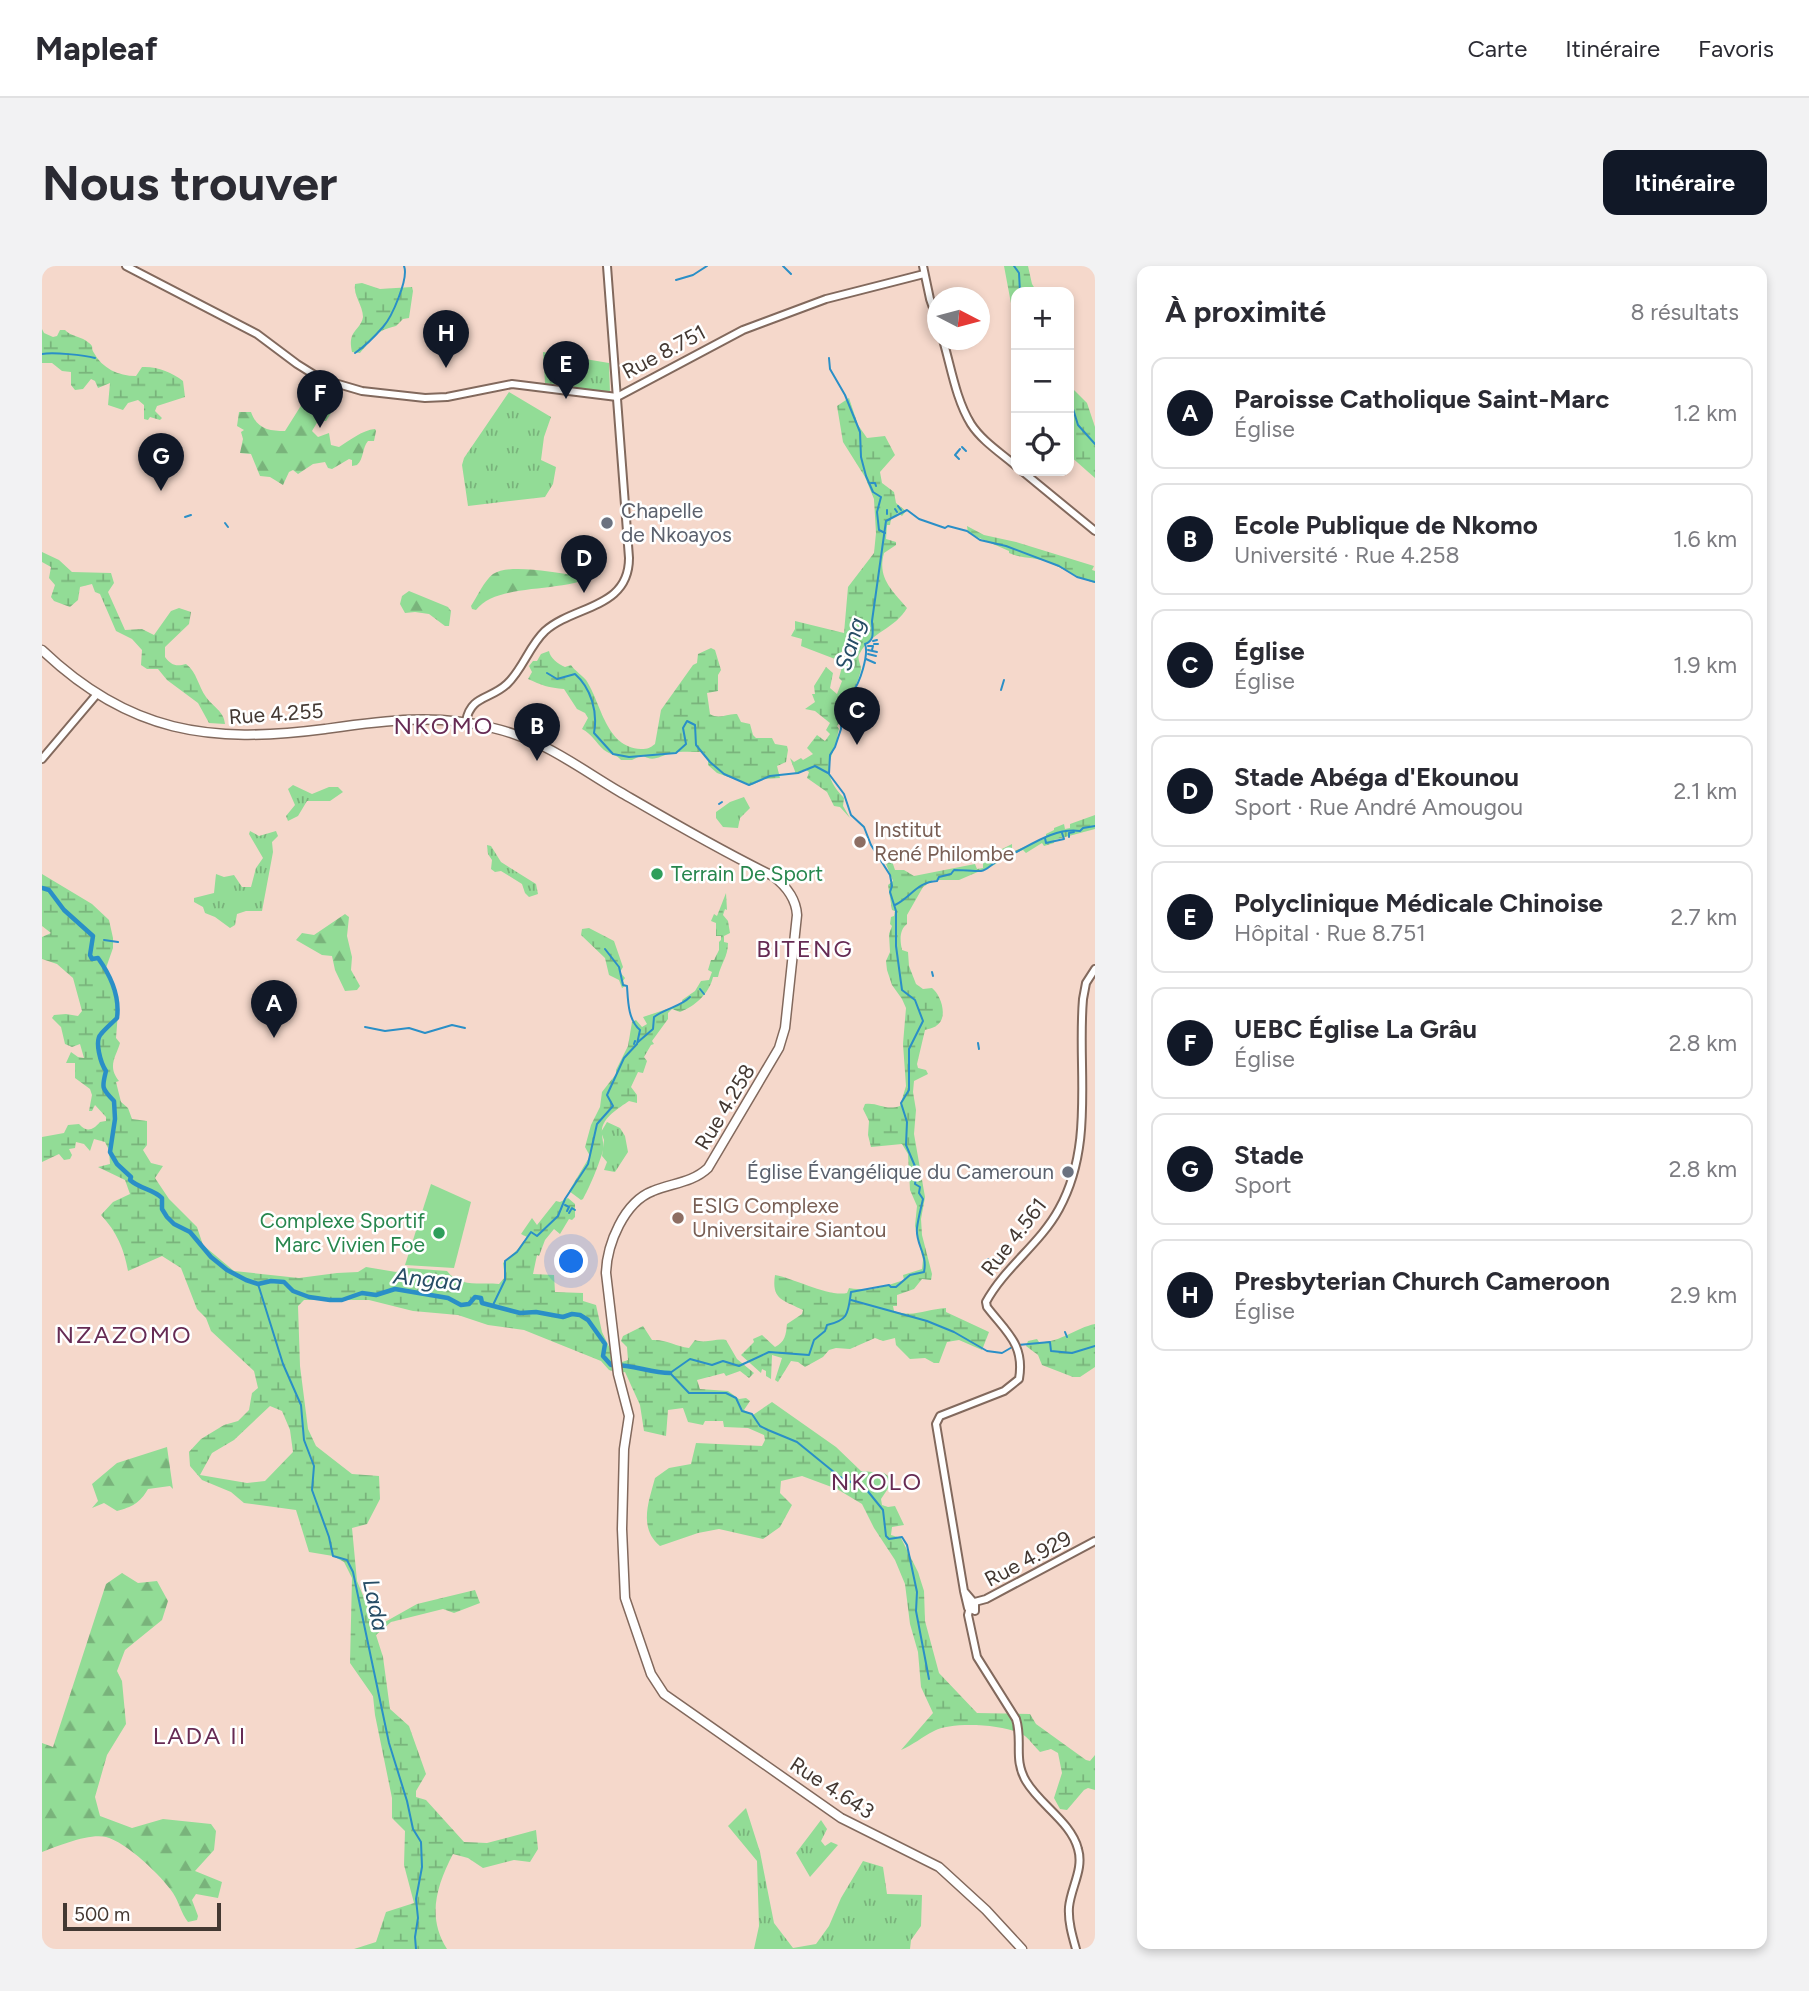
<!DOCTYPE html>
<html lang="fr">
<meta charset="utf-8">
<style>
:root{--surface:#fff;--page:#f2f2f3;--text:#2b2b33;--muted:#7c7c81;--line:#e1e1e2;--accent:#111827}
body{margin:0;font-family:Figtree,sans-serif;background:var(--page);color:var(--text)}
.controls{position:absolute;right:21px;top:21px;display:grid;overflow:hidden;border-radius:14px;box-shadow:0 4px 10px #0003}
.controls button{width:63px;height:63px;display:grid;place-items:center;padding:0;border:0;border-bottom:2px solid var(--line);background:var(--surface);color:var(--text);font:35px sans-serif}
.compass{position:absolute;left:885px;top:21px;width:63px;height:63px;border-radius:50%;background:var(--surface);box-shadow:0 4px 10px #0003;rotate:96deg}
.scale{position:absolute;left:21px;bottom:18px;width:158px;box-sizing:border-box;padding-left:7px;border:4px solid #433832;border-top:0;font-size:19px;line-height:24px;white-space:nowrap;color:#433832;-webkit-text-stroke:5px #fff;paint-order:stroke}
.you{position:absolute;left:530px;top:996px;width:24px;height:24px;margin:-18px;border:5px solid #fff;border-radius:50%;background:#1a73e8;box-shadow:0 0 0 10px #1a73e833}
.badge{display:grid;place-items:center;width:46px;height:46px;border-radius:50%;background:var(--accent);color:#fff;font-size:23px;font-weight:700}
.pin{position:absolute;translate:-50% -58px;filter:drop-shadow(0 2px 4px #0008)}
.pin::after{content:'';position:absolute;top:37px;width:24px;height:21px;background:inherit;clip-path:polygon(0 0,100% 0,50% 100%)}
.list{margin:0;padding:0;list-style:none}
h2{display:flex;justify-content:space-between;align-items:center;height:91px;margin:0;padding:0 28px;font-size:30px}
h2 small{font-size:23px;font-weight:400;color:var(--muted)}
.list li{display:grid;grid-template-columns:46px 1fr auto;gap:21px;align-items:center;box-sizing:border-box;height:112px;margin:0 14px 14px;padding:0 14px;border:2px solid var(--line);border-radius:14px}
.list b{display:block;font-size:26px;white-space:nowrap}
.list p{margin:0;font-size:23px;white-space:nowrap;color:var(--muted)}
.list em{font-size:23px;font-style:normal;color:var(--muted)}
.icon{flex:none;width:38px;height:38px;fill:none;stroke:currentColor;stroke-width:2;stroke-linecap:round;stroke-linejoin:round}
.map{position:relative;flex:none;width:1053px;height:1683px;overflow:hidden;border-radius:14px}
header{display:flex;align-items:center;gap:42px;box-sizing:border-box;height:98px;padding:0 35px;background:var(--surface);border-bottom:2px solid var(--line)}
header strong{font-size:33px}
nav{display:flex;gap:38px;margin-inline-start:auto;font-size:24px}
.intro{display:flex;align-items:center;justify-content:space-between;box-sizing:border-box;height:168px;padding:0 42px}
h1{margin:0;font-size:49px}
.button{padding:18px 32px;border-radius:14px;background:var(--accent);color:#fff;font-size:24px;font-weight:700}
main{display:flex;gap:42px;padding:0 42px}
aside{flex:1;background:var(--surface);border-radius:14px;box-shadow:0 4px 10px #0003}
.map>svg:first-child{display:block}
.grass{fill:url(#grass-tufts)}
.forest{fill:url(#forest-firs)}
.wetland{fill:url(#wetland-marsh);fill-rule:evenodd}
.pitch{fill:#92dc96}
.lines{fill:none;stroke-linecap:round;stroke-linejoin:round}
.stream{stroke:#2a8fc7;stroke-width:2}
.river{stroke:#2a8fc7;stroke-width:4.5}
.major-casing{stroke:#82695d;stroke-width:10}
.highway-casing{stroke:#82695d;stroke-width:11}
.major{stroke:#fff;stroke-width:6}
.highway{stroke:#fff;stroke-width:8}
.worship-dot{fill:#6b7280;stroke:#fff;stroke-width:2.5}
.education-dot{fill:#8d6e63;stroke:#fff;stroke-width:2.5}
.leisure-dot{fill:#2e9e5b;stroke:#fff;stroke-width:2.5}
.labels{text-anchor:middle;stroke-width:5;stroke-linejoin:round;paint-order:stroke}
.street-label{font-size:21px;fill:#433832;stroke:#fff}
.worship-label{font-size:21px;fill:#5b616d;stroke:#fff;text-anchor:start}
.education-label{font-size:21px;fill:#785e54;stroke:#fff;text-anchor:start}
.leisure-label{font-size:21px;fill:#27864d;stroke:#fff;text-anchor:start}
.water-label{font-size:23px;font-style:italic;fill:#264d66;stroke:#fff}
.quarter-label{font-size:24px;letter-spacing:2px;fill:#662b54;stroke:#fff}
</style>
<header>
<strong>Mapleaf</strong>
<nav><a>Carte</a><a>Itinéraire</a><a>Favoris</a></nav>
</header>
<div class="intro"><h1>Nous trouver</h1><a class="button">Itinéraire</a></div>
<main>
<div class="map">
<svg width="1053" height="1683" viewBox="0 0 1053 1683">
<defs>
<pattern id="grass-tufts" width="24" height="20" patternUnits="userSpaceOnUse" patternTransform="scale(1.75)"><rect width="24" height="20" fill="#92dc96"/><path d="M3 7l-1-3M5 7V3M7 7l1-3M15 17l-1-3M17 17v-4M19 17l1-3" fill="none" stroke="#79b37b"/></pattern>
<pattern id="forest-firs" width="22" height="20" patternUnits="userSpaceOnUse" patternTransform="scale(1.75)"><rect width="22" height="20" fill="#92dc96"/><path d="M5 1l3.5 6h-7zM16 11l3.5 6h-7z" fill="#79b37b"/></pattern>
<pattern id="wetland-marsh" width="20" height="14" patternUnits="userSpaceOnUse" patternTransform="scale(1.75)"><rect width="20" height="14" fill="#92dc96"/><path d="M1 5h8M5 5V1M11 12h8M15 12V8" fill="none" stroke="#79b37b"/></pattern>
</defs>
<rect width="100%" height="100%" fill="#f5d8cb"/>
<g class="grass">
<polygon points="501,86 567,97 568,127 503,117"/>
<polygon points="467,126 509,151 502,171 499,194 514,201 511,218 503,231 426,240 420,199 422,192"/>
<polygon points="251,519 270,528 287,521 296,521 301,526 288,535 265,535 256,550 246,555 244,550 253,539 246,523"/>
<polygon points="702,531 708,542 698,552 696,562 681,561 674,552 674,546 688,536"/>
<polygon points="208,565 217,570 234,565 236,570 230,576 231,586 220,645 204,645 195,648 193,659 188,662 173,651 163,647 161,641 152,636 152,632 172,627 174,608 182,611 192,609 200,621 209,621 214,602 221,592 207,568"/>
<polygon points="445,579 449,580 459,596 494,618 496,628 487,631 483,627 480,618 459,605 453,606 449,603 450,594 446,588"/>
<polygon points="565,856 578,862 583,870 586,886 573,906 562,904 565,896 560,890 562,874 559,866"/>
<polygon points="704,1542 718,1586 732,1657 751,1682 774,1678 787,1660 799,1632 821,1595 841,1601 845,1628 880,1629 879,1660 869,1674 868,1683 712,1683 717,1660 715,1595 686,1560"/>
<polygon points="779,1554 785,1563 779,1575 783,1580 789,1576 796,1579 768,1611 754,1587"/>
</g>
<g class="forest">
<path d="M265 130 289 147 284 155H276L270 165 276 171 287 167 289 179 297 181C307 175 320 164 333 163L334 165 332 175H326C320 182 322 193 315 199L310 200V194L307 193 290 203 286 202 283 196 271 198 256 208 251 204 247 206 241 219 228 211 218 210 209 188 198 187 201 173 199 166 202 164 195 160 197 146H209C215 163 227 165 243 165Z"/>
<path d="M554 296 559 303 558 307C524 329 456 315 434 344L430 343 429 340C435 331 442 315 451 308 468 297 512 307 533 309L541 308Z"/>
<polygon points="367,325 406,341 409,345 407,360 403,360 387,348 373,346 363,347 358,338 360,330"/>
<polygon points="303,648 307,651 305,670 310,691 309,704 318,720 315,724 303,725 293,704 290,690 280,689 254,674 260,667 272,669"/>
<path d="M125 1181 131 1223 128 1220 106 1223C98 1237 90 1241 75 1245L62 1237 50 1242 56 1235 50 1218 75 1197Z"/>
<path d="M80 1307 96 1317 115 1315 126 1335 120 1354 83 1384 75 1405 80 1415 84 1458 65 1489 53 1531 58 1550 90 1562 121 1553 169 1558 174 1565 172 1584 153 1605 180 1616 176 1632 154 1628 150 1634 156 1650 155 1654 146 1656C139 1647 137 1636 131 1627 120 1610 84 1576 64 1571 47 1567 16 1580 0 1586V1477L11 1481 64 1318Z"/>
</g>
<g class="wetland">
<polygon points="962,0 986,0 990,18 995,26 974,26 974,64"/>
<path d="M320 17 338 23 370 21 371 25 367 52 361 53 354 60C333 65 332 71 318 87L310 86C309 81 308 75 310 70 313 63 320 59 321 51 321 39 311 30 313 18Z"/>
<path d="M0 63 2 67 11 71 15 70 18 64H23C29 71 40 70 47 77 53 82 48 80 52 87 60 102 76 110 94 110L100 101C114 100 130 106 141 115L143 131 115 140 113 145 120 152 118 154 108 151 106 154 102 153V139L96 134 86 137 81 144 66 139 68 117 56 122 53 115 49 113 41 123 33 124 29 119V106L20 105 10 97H0Z"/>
<polygon points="1027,119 1045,137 1053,161 1053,212 1027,189"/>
<path d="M807 132 816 159 825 172 843 170 853 189 838 206 840 217 852 226 854 237 864 245 860 250 856 247 849 253 848 259H845L844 273 854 276V279L842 287C835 312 850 324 865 342 854 362 828 367 818 387 814 393 819 397 819 403 818 412 807 437 800 442L799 455 795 460 797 463C795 469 796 474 793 480 784 503 784 513 802 532L801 540 808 552 798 541 792 540 785 526 765 512 767 506 764 504 754 508 748 492 752 496 759 492 761 494 771 488 765 482 775 469 783 475 788 468 784 464 788 457 773 445 763 443 773 436 770 428H773L772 420 784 401 791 407 788 422 795 428 800 415 797 412 804 386H811L813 382 806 379 793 393 759 380 760 373 749 370 753 363V355L802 367 806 321 832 287 834 267 832 233 823 211 801 176 795 140Z"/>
<path d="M925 260 942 269 974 276 1052 300 1050 304 1053 305V317C1036 312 1022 303 1006 296 994 291 980 293 967 287V285L926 267Z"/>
<path d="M0 286 17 294 30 306 69 307 72 317 66 326 83 364 100 363 112 369 129 345 137 342 149 346 147 358 123 381V391C129 399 134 401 144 398 155 406 156 420 164 431 171 441 182 445 183 458L167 457 156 437 125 414 116 403H105L99 399 100 384 90 373 74 365 58 328 53 326 50 318 38 321 36 334 28 341 12 335 9 331 13 319 7 312 9 301 0 296Z"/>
<path d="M669 382 673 384 679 404 676 409V425L665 427 668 448C677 454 686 447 695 448L699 456 708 458 711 469 714 472H730L733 478 745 480 746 484 744 496 735 500 738 512 722 513 710 519 675 507 666 499V494L661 486C651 486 639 485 629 487 618 490 611 497 600 489L590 494H579C574 488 568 489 562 484 554 477 550 468 540 463L546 452 543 447 535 443 522 423C507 422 499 419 486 413L490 406 487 400 491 395H495L499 388 507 385C508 392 516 398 523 401L529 399C533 405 540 409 544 414 560 438 563 481 599 483 606 483 608 482 613 478L619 444 651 399 655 397 656 388Z"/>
<path d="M1053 549V563L1012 574V577L1002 580 1000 577 984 587 981 584 972 588 970 587 952 599 917 614H891L881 621 865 649V658C857 664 858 675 860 684L866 686 867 700 874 718 881 723 890 722C899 729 907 752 894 760 894 761 883 764 883 764L875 798 876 802 884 804 886 808 872 815 871 826 874 844 872 868 883 931 879 953 880 969 890 1008 889 1014 880 1013 872 1023 855 1029V1040H851L852 1045C871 1052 885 1043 904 1042V1046L947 1066 940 1084 917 1074 905 1076 897 1097H892L883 1092 868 1093 854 1079 853 1072 841 1075 833 1072 808 1083 794 1082 787 1084 781 1091 763 1101 756 1096 749 1095 736 1116 733 1114 740 1092 730 1089 729 1113 724 1110V1105L720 1103 719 1107 699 1089 712 1076 711 1073 720 1069 733 1081C743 1076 744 1069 745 1058L760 1048 761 1044C742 1034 729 1034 733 1009 754 1013 787 1031 805 1027L807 1022C832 1026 839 1021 862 1014L861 1009 880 1003 881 994 873 960 875 940 868 924 866 888 860 878 829 881 826 869 827 855 821 843 823 838C836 836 843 845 858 840L864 820 861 778 864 742 860 733 850 719 845 704 844 695 848 686 847 668 850 660 848 658 849 651 852 650 853 645 850 644 846 619 851 615 844 598 850 595 853 604H862L872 610 933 598 935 603 941 602V597L962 589 960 583 970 578V586L1004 572V568L1012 564V562L1022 558 1023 563 1028 562V558Z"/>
<path d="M0 608 50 638 67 654 71 672V682L64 702 74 735 76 747 74 772 78 777C74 791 65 800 77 815L74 816 79 836 86 842 90 853 105 855V879L101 884 109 897 121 900 113 912 127 933 155 961 161 979 192 1005 257 1012 295 1007 316 1006 324 1001 354 1006 365 1002 405 1005C418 1022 438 1016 457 1018L463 1011 461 997 475 984 485 971 479 968 490 952 495 959 514 935 518 936 526 932 533 938V951L530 954 527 953 518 968 512 963 503 974 497 990 495 989 491 1008 512 1009 513 1026 541 1027V1035L554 1039 560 1066 571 1089 574 1106 567 1104 559 1095 482 1064 446 1059 416 1049 371 1045 327 1034H262L256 1040 258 1100 266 1163 274 1180 310 1208 337 1210 338 1233 325 1258 310 1262 315 1315 334 1361 375 1338 433 1324 438 1337 412 1347 401 1343 349 1356 334 1369 341 1391 348 1443 367 1460 384 1508 374 1525V1531L384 1534 422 1576 445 1577 494 1564 496 1583 488 1596 472 1594 441 1602 426 1592 411 1588C394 1621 385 1651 405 1683H312L334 1676 344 1646 372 1637 362 1599 363 1565 350 1552V1532L333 1449 331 1430 308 1397 310 1312 302 1296 291 1290 267 1286 254 1244 202 1237 189 1226 160 1214 148 1200 147 1186 159 1173 182 1159 196 1155 207 1144 210 1127 216 1122 212 1105 169 1065 164 1052 155 1043 139 1002 120 990 86 1005C82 983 75 966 59 949L71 936 88 928 83 914 56 901 68 898 67 884 63 876 52 873 48 885 42 878 34 876 33 882 27 883 30 889 28 893 22 894 17 888 0 896V871L22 867 26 859 37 858C45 867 51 864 58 856L64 855V851L53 839 50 845H47L50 829 48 823 33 812V797H24L29 786 36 791 42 792 38 778 30 781 23 778 19 761 10 752 12 749 24 748 36 750 40 745 31 712 15 698 0 693V671L9 667 0 660ZM228 1140 240 1145 248 1164 251 1186 223 1215 205 1217 158 1209 170 1187 192 1174Z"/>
<path d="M684 627 685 644 683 643 681 649 686 655 688 667 682 670V676L686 677C686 691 679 697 676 711H671C667 728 653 740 638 746L630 743 626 747V753L610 775 612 778 609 779 602 791 605 795 601 807 596 806 589 821 595 829V837L587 835C577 842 558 853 560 867 560 874 563 880 560 888 555 903 549 918 541 933L539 934 527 925 548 890 543 881 549 859 558 841 560 826 574 808V804L586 780 590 756 594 754 600 761 605 758 601 751 637 739 641 737 640 734 653 725 659 715 667 714 670 706 666 704 669 694H672L677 684V676L679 674V670H674V657L669 655 672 648 675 650Z"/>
<polygon points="547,662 572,675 581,701 578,706 583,712 581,715 583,720 580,722 577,714 567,709 563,692 539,669 540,663"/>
<path d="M1053 1058V1101L1038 1111H1031L1000 1099 996 1089 984 1080 986 1075 995 1073 997 1076C1018 1077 1033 1062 1053 1058Z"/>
<path d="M601 1060 610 1074C623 1073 633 1080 647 1082L653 1074C664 1078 674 1072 684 1074L695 1093 712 1107 707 1112 698 1105 684 1110 682 1107 655 1114 658 1123 686 1125 697 1133 704 1132 708 1135 702 1144 711 1149 730 1136 794 1181 819 1205 842 1207 846 1210 849 1214 847 1221 839 1233 840 1239 846 1241 853 1240 862 1259 850 1261 849 1269 859 1272 876 1306 882 1325 883 1355 897 1407 935 1447 988 1448 994 1458 1044 1494 1048 1495 1053 1489V1524L1046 1522 1042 1524 1025 1544 1018 1543 1012 1532 1020 1507 1016 1487 1009 1483 998 1486C993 1481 988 1474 983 1470 966 1458 910 1455 892 1465 880 1471 871 1479 859 1484L891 1447 879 1421 876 1386 868 1358 863 1318 853 1294 832 1262 820 1238 795 1223 760 1210 739 1215 738 1227 750 1239 738 1261 721 1273 677 1263 656 1267 618 1280C596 1262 607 1235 613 1212L627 1202 649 1198 654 1177 720 1180 723 1174 722 1169 706 1162 682 1161 681 1155H663L661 1159 646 1156 641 1142 626 1144 624 1170 602 1165 598 1139 583 1106 578 1107 577 1097 586 1094 585 1081 579 1075 581 1070Z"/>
</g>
<polygon class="pitch" points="389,918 429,936 412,1002 363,999"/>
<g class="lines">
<g class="stream">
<polyline points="741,0 749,8"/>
<polyline points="972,0 977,7 978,26"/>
<polyline points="634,14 651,9 665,0"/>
<path d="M313 87C322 81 334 69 341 61 350 51 367 12 362 0"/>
<path d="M0 88C11 86 42 89 53 92"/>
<polyline points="787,92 788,103 803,129 818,166 819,191 824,210 831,226 839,231 835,246 837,264 843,267"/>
<polyline points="1027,130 1036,159 1053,178"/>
<polyline points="920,181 924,185"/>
<polyline points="917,193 913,189 918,183"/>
<polyline points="829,217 833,217 834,220"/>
<polyline points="856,240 859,244"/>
<polyline points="853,243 855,246"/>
<polyline points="845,248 845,244"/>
<polyline points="143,251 149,249"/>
<polyline points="183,257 186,261"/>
<polyline points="831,375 835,374"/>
<polyline points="832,378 836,378"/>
<polyline points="826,380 831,380 830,384"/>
<polyline points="826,384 835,386"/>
<polyline points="826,388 834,390"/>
<polyline points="824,393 833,397"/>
<path d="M505 407 515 413 533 408C549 422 556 446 552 467L571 488 587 491 634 487 644 478 641 462 645 455 653 459 654 479 668 496 682 508 707 519 728 510 756 507 773 500 786 507"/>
<polyline points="959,424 962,414"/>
<polyline points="677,538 680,536"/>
<polyline points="1027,571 1027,567 1032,566"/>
<polyline points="1003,572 1004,577 1022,573 1020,567"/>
<path d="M853 639C869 631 875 616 895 615L897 611 909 608 912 604C921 604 930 605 939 605 946 604 951 596 958 594 983 584 1009 561 1038 565L1041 562 1053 560"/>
<polyline points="62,674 76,676"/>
<polyline points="890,706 891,710"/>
<polyline points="658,723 662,728"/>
<polyline points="323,761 343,765 367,762 383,767 410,759 423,762"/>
<path d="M596 776 611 763 612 751C624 742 638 741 648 731"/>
<polyline points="936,777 937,783"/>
<polyline points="592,778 593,775"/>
<polyline points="523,939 527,941 525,945"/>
<polyline points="527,947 530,942 533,944"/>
<polyline points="942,998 946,993"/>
<polyline points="953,999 960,992"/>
<polyline points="216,1018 241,1098 259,1139 262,1174 272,1200 270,1224 287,1271 291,1290 305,1294 311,1306 347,1477 365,1535 371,1563 379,1576 380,1601 374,1633 376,1652 373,1671 374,1683"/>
<polyline points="809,1034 885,1055 912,1066 945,1085 960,1087 972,1080"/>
<path d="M451 1039 463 1014V995L475 986 489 966 495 970 516 950 523 933 546 898 555 858 571 840 565 829 582 792 595 778 598 764C586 754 586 735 585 720L581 719 577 701 563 683"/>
<polyline points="1023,1066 1025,1071"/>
<polyline points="976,1079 1008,1076 1009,1085 1030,1087 1053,1080"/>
<path d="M887 1413 874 1345 875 1326 865 1279 860 1271 847 1273 844 1270 841 1244 824 1223 798 1211 755 1176 726 1164 718 1160 710 1148 700 1145 694 1132 684 1127H647L628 1107 648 1093 670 1099 681 1095 697 1100 727 1086 767 1089 772 1074 783 1065 785 1059C807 1054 806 1047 809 1026L847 1019 849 1021H854L868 1009 882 1006C886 988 873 978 875 962 876 953 879 942 881 933L877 927 878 921 873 918 875 905 864 879 865 856 859 837 867 824V783L881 755 873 734 860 724 854 680V645L848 626 850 620 848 609 829 579 822 561 809 549 802 528 787 508 788 489 793 481 799 463 800 444 814 436 810 426C818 418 827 388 823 378 834 374 830 364 830 355L844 255 865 244 877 253 903 262 906 260 925 265 938 274 964 280 1017 300 1035 311 1053 316"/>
</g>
<path class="river" d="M0 622 7 624 22 644 51 670 48 689 50 693 56 692C69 710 78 730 75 752 70 757 63 763 59 768 52 775 59 798 64 805 60 821 59 822 72 835L73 853 68 886 75 898 89 911 88 914C98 923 111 923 120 932V943L125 951 132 958 148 966 169 991 185 1004 204 1014 216 1018 229 1015 242 1016 251 1025 267 1031 288 1034H300L320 1027 334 1029 353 1023 406 1032 419 1039 427 1038 433 1031 439 1032 440 1037 478 1047 494 1046 521 1051 530 1048 538 1049 546 1054 563 1078 561 1090 569 1099C590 1098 608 1107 628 1107"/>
<defs>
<g id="major">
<polyline points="84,0 215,68 255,98 279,113 320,125 383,132 405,131 470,118 575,131 701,64 784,33 882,8"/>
<polyline points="881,0 888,33 896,56"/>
<path d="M901 74C909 101 914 134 929 158 940 175 959 187 974 200"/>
<polyline points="980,205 1053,265"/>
<path d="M424 455C429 429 448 434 465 418 481 403 487 380 503 365 532 339 587 343 587 292L565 0"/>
<polyline points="0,493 55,428"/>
<path d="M922 1325 933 1338V1345L926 1342 922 1325 894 1158 898 1150 962 1125 977 1113C983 1078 964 1066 945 1041L944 1036C963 1001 998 978 1017 943 1053 878 1035 803 1041 733L1044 717 1053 703"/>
<path d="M1034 1683C1030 1669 1026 1655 1027 1641 1029 1621 1042 1603 1036 1583 1029 1556 998 1539 984 1515 971 1493 981 1475 974 1453L935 1391 926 1349 929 1337 944 1333 1053 1275"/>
</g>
<path id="highway" d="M0 384C87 467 168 478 283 463 340 455 394 447 451 462 502 474 534 500 578 526 628 555 679 585 731 610 744 620 754 632 755 649L743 762 737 782 666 902C650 917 630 917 611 925 582 936 565 978 564 1007L576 1108 587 1150 582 1183 580 1263 583 1332 609 1408 622 1428 799 1552 897 1601 944 1644 980 1683"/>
</defs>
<use href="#major" class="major-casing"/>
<use href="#highway" class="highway-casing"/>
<use href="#major" class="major"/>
<use href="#highway" class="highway"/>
</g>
<g class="worship-dot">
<circle cx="565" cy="257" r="7"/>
<circle cx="1026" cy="906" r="7"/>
</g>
<g class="education-dot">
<circle cx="818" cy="576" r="7"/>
<circle cx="636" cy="952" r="7"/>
</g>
<g class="leisure-dot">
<circle cx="615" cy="608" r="7"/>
<circle cx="397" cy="967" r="7"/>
</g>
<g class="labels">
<g class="street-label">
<text transform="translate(622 86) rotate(-28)" y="7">Rue 8.751</text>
<text transform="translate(234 448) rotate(-4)" y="7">Rue 4.255</text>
<text transform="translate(683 841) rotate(-59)" y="7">Rue 4.258</text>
<text transform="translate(972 971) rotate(-52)" y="7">Rue 4.561</text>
<text transform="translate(986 1293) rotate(-28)" y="7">Rue 4.929</text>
<text transform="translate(790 1522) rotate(33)" y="7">Rue 4.643</text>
</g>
<g class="worship-label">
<text x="579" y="252">Chapelle<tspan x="579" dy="24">de Nkoayos</tspan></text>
<text x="1012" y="913" text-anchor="end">Église Évangélique du Cameroun</text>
</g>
<g class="education-label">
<text x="832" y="571">Institut<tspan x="832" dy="24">René Philombe</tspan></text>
<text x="650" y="947">ESIG Complexe<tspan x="650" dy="24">Universitaire Siantou</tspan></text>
</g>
<g class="leisure-label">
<text x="629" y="615">Terrain De Sport</text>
<text x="383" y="962" text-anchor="end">Complexe Sportif<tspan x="383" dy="24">Marc Vivien Foe</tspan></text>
</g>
<g class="water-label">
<text transform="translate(808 378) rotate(-73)" y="8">Sang</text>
<text transform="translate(386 1013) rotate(6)" y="8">Angaa</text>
<text transform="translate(334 1339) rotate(78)" y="8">Lada</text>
</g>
<g class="quarter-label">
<text x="402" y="468">NKOMO</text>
<text x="763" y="691">BITENG</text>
<text x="82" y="1077">NZAZOMO</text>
<text x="835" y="1224">NKOLO</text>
<text x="158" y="1478">LADA II</text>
</g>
</g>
</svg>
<div class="controls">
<button>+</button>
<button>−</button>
<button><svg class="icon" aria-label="locate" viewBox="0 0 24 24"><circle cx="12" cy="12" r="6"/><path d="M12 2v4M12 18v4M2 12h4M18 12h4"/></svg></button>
</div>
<svg class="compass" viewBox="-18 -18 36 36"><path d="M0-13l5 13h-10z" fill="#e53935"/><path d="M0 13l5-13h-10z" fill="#7c7c81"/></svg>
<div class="scale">500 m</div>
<div class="you"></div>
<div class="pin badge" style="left:232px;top:772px">A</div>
<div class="pin badge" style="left:495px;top:495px">B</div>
<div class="pin badge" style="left:815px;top:479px">C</div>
<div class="pin badge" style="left:542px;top:327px">D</div>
<div class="pin badge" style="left:524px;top:133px">E</div>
<div class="pin badge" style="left:278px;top:162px">F</div>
<div class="pin badge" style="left:119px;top:225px">G</div>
<div class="pin badge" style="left:404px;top:102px">H</div>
</div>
<aside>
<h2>À proximité<small>8 résultats</small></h2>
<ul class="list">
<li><span class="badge">A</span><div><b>Paroisse Catholique Saint-Marc</b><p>Église</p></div><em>1.2 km</em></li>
<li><span class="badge">B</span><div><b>Ecole Publique de Nkomo</b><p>Université · Rue 4.258</p></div><em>1.6 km</em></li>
<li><span class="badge">C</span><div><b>Église</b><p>Église</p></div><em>1.9 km</em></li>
<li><span class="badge">D</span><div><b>Stade Abéga d'Ekounou</b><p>Sport · Rue André Amougou</p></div><em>2.1 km</em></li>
<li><span class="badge">E</span><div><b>Polyclinique Médicale Chinoise</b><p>Hôpital · Rue 8.751</p></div><em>2.7 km</em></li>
<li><span class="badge">F</span><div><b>UEBC Église La Grâu</b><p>Église</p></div><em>2.8 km</em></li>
<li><span class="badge">G</span><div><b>Stade</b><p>Sport</p></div><em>2.8 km</em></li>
<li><span class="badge">H</span><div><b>Presbyterian Church Cameroon</b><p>Église</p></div><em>2.9 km</em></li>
</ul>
</aside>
</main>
